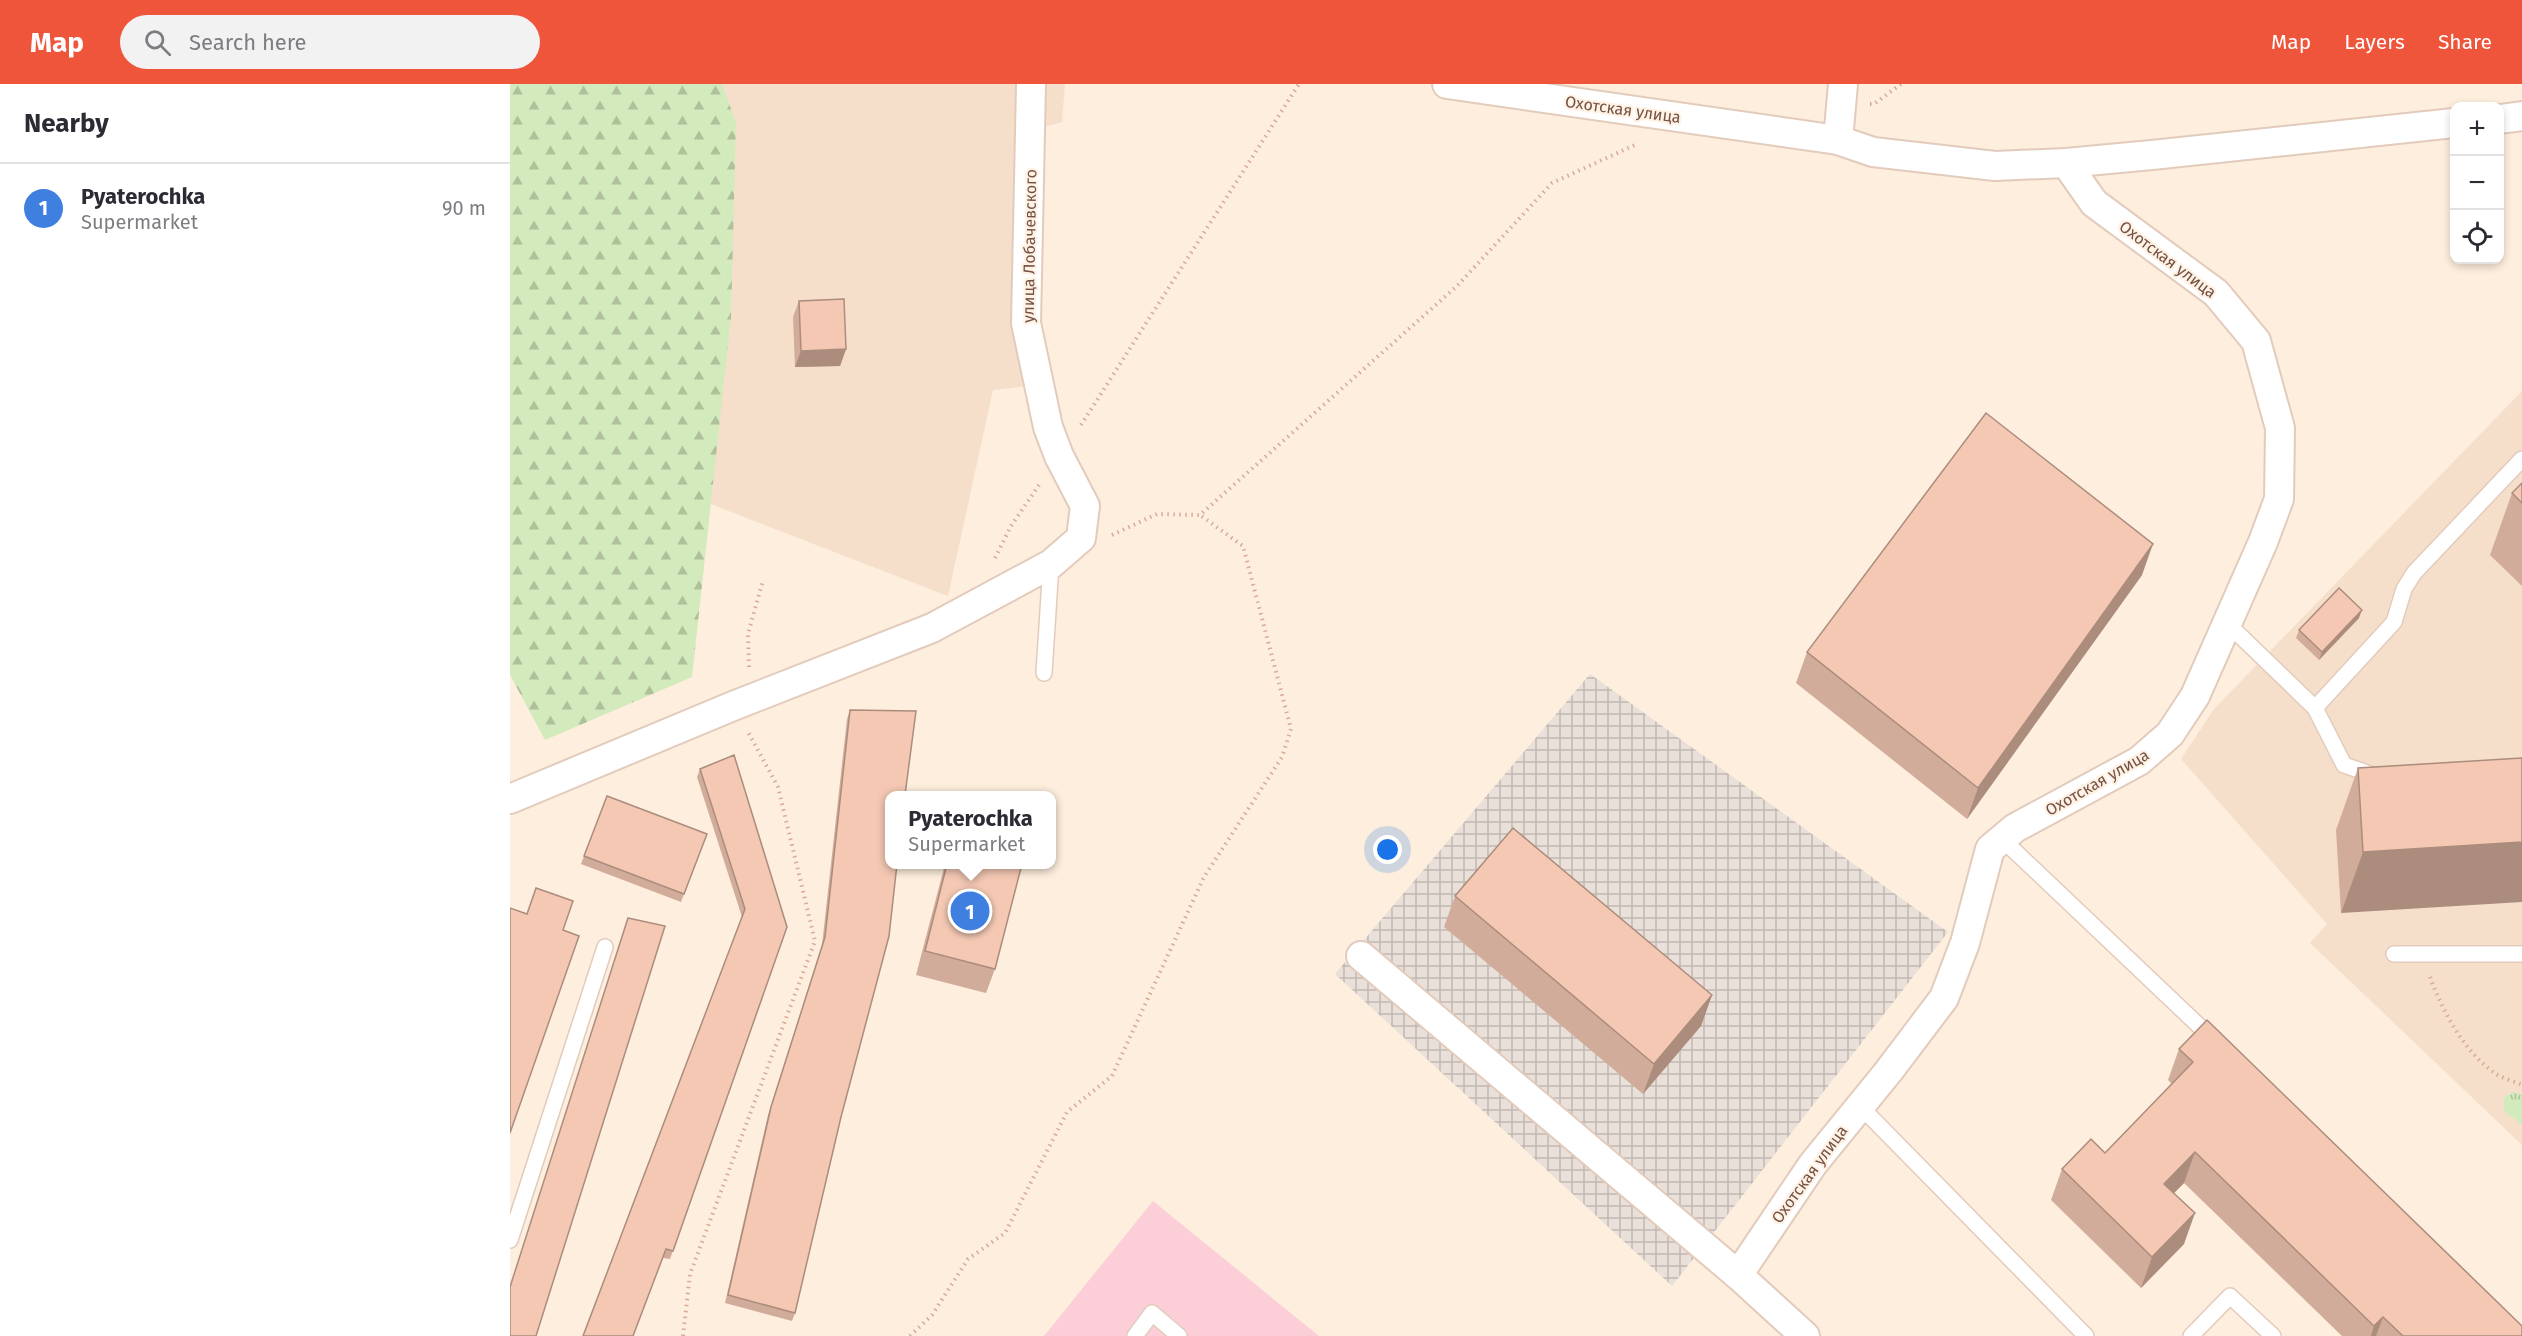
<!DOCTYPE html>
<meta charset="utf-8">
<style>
:root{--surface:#fff;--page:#f2f2f3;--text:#2b2b33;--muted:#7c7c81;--line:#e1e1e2;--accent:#ee553b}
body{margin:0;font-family:"Fira Sans",sans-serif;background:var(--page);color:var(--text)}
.controls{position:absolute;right:18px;top:18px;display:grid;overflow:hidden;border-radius:12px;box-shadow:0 3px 9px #0003}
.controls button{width:54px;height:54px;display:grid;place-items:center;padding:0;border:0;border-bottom:2px solid var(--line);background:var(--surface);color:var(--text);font:30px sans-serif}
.you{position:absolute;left:878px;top:766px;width:21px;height:21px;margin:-15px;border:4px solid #fff;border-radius:50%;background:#1a73e8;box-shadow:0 0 0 9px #1a73e833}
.badge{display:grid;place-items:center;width:39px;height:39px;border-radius:50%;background:var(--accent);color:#fff;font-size:20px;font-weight:700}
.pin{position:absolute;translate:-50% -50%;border:3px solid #fff;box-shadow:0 2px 6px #0006}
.popup{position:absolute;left:375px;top:707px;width:171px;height:78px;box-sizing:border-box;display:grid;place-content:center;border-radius:12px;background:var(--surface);filter:drop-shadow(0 2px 4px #0005);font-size:20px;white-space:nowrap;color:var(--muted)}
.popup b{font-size:22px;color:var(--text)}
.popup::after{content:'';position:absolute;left:50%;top:100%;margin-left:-12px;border:12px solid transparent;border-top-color:var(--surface)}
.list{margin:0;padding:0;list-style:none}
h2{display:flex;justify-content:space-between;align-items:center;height:78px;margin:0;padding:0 24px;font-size:26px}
h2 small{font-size:20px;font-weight:400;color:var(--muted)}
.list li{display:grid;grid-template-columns:39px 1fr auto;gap:18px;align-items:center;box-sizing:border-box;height:90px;padding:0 24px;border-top:2px solid var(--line)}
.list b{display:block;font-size:22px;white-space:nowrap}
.list p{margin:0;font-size:20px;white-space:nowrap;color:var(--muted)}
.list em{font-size:20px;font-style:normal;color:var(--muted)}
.icon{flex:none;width:33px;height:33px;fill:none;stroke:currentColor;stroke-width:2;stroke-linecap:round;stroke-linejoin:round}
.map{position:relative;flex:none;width:2012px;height:1252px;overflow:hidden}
header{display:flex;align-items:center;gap:36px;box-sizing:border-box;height:84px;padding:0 30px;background:var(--accent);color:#fff}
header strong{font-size:28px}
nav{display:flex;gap:33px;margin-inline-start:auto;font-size:21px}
.search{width:420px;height:54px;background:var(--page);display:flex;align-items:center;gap:15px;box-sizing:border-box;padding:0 21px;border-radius:33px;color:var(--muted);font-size:22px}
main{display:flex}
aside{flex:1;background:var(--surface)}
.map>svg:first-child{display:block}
.residential{fill:#f5dfcb}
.industrial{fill:url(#industrial-grid)}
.medical{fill:#fccfd8}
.forest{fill:url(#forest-firs)}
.park{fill:url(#park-tufts)}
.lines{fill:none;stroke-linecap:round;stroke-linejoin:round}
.lane-casing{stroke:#e3cbbc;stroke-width:18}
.street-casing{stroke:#e3cbbc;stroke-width:32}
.path{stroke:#d8ab97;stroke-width:4;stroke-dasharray:1.5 4.5;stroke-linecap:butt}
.lane{stroke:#fff;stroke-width:15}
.street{stroke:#fff;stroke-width:28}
.wall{fill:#d2ac9a}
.shaded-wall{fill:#ab8c7d}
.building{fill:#f4c8b3;stroke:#ab8c7d;stroke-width:1.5}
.labels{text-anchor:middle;stroke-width:4.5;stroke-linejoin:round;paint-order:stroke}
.street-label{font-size:16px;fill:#735245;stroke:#fff2e4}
</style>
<header>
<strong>Map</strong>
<div class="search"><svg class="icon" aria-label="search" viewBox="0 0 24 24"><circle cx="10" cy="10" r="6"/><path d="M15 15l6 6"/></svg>Search here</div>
<nav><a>Map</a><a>Layers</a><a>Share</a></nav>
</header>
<main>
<aside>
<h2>Nearby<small></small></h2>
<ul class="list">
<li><span class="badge" style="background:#3f7fe0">1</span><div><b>Pyaterochka</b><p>Supermarket</p></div><em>90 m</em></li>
</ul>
</aside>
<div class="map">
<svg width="2012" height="1252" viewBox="0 0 2012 1252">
<defs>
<pattern id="industrial-grid" width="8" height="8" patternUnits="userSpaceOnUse" patternTransform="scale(1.5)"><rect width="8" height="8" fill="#eae0da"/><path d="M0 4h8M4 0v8" fill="none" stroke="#c2b8b3"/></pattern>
<pattern id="forest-firs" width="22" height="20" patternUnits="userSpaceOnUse" patternTransform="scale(1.5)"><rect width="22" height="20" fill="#d2eabc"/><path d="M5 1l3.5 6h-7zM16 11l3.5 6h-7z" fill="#afc09b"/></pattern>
<pattern id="park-tufts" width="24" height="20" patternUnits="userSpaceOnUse" patternTransform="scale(1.5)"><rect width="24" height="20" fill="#d2eabc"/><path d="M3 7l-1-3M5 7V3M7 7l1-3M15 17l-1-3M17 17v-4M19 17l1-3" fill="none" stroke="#afc09b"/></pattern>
</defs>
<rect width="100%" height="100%" fill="#fdeedd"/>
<g class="residential">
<polygon points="0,0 555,0 552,38 527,45 518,302 483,306 438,512 82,374"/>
<polygon points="2012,307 2012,1061 1800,859 1817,840 1671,675 1704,625"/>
</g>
<polygon class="industrial" points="1080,590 1438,848 1162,1202 825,890"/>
<polygon class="medical" points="643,1117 809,1252 534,1252"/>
<polygon class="forest" points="0,0 212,0 226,39 221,234 182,593 35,656 0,591"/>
<polygon class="park" points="2002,1008 2012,1010 2012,1041 1994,1027 1994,1014"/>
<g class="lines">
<defs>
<g id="lane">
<polyline points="1717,539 1805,624 1884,538 1894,505 1904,489 2012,375"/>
<polyline points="534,589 541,480"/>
<polyline points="1805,624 1834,681 1866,692"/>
<polyline points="1492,755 1705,957"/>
<polyline points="1884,870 2012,870"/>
<polyline points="1350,1022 1576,1252"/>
<polyline points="0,1156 95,863"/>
<polyline points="625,1252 642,1229 669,1252"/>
<polyline points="1681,1252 1720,1212 1763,1252"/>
</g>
<g id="street">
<polyline points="937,0 1328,56 1363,68 1485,82 1556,79 1642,71 1944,39"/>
<polyline points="1990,35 2012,32"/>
<polyline points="1328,56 1333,0"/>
<polyline points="0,715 223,622 422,544 541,480 571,454 575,422 549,372 538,343 516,239 521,0"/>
<polyline points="851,872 1228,1191 1295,1252"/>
<polyline points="1228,1191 1303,1080 1378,988 1434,914 1455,859 1480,765 1505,744 1629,677 1660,650 1685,612 1753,458 1769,415 1770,344 1746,257 1706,209 1584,119 1556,79"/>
</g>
</defs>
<use href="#lane" class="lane-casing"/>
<use href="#street" class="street-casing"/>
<g class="path">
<polyline points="1360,20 1364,20 1391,0"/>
<polyline points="571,341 789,0"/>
<polyline points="602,451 647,430 690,431 947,202 1042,99 1127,60"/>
<polyline points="485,474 501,442 529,401"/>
<polyline points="239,583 238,550 253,496"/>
<path d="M1920 893C1933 928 1954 968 1986 990 1994 995 2004 997 2012 1001"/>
<polyline points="173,1252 180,1190 305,857 268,703 238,648"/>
<polyline points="400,1252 422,1231 458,1175 495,1149 557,1028 602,992 694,793 772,673 781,645 733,462 690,431"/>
</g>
<use href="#lane" class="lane"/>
<use href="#street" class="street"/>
</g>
<g class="wall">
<polygon points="289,217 336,265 330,282 285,283 283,233"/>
<polygon points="2012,399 2012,502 1980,471 2002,409"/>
<polygon points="1632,491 1457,735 1286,599 1297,568"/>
<polygon points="1849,534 1809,576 1786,554 1789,546"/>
<polygon points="340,626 331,1033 285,1229 282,1237 215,1219 258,1031 312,861 337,635"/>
<polygon points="2012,674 1831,829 1826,746 1848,684"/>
<polygon points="190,685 277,843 160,1175 153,1174 232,833 187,693"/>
<polygon points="97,712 197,750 171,818 71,780"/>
<polygon points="435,780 512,780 485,885 476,909 406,891"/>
<polygon points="945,812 1202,911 1191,942 1133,1010 934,843"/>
<polygon points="1669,965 2012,1252 1832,1252 1674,1099 1664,1109 1674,1160 1631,1204 1541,1116 1552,1085 1595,1069 1662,1000 1658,996"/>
</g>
<g class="shaded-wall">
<polygon points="336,265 330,282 285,283 291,267"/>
<polygon points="1643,460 1632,491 1457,735 1468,704"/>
<polygon points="1852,526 1849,534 1809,576 1812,568"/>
<polygon points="2012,758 2012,818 1831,829 1853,768"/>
<polygon points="1202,911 1191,942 1133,1010 1144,980"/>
<polygon points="1685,1068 1674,1099 1643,1130 1654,1100"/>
<polygon points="1685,1129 1674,1160 1631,1204 1642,1173"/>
<polygon points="1873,1233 1866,1252 1861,1252 1864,1242"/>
</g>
<g class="building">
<polygon points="334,215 336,265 291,267 289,217"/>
<polygon points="1476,329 1643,460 1468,704 1297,568"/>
<polygon points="2012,399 2012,419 2002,409"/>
<polygon points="1829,504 1852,526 1812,568 1789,546"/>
<polygon points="340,626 406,627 395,711 379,711 379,780 387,780 379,852 331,1033 285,1229 218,1211 261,1023 315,853"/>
<polygon points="224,671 277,843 163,1167 156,1165 123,1252 73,1252 235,825 190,685"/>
<polygon points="2012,674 2012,758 1853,768 1848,684"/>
<polygon points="97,712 197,750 174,810 74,772"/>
<polygon points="1003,744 1202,911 1144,980 945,812"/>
<polygon points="437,780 512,780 485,885 415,867"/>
<polygon points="26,804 63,817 53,846 69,852 0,1049 0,824 17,830"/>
<polygon points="118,834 155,842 26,1252 0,1252 0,1203"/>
<polygon points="1697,936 2012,1242 2012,1252 1893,1252 1873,1233 1864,1242 1685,1068 1654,1100 1685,1129 1642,1173 1552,1085 1581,1055 1595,1069 1683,978 1669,965"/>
</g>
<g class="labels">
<g class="street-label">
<text transform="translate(1113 25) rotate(8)" y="6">Охотская улица</text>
<text transform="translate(519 162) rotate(-89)" y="6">улица Лобачевского</text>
<text transform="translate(1658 175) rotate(37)" y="6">Охотская улица</text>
<text transform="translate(1587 698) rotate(-30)" y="6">Охотская улица</text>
<text transform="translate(1299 1090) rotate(-54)" y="6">Охотская улица</text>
</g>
</g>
</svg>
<div class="controls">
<button>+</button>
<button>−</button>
<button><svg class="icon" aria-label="locate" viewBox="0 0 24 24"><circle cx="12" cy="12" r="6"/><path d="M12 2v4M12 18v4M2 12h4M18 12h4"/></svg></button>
</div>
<div class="you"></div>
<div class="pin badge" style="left:460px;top:827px;background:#3f7fe0">1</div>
<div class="popup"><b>Pyaterochka</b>Supermarket</div>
</div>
</main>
